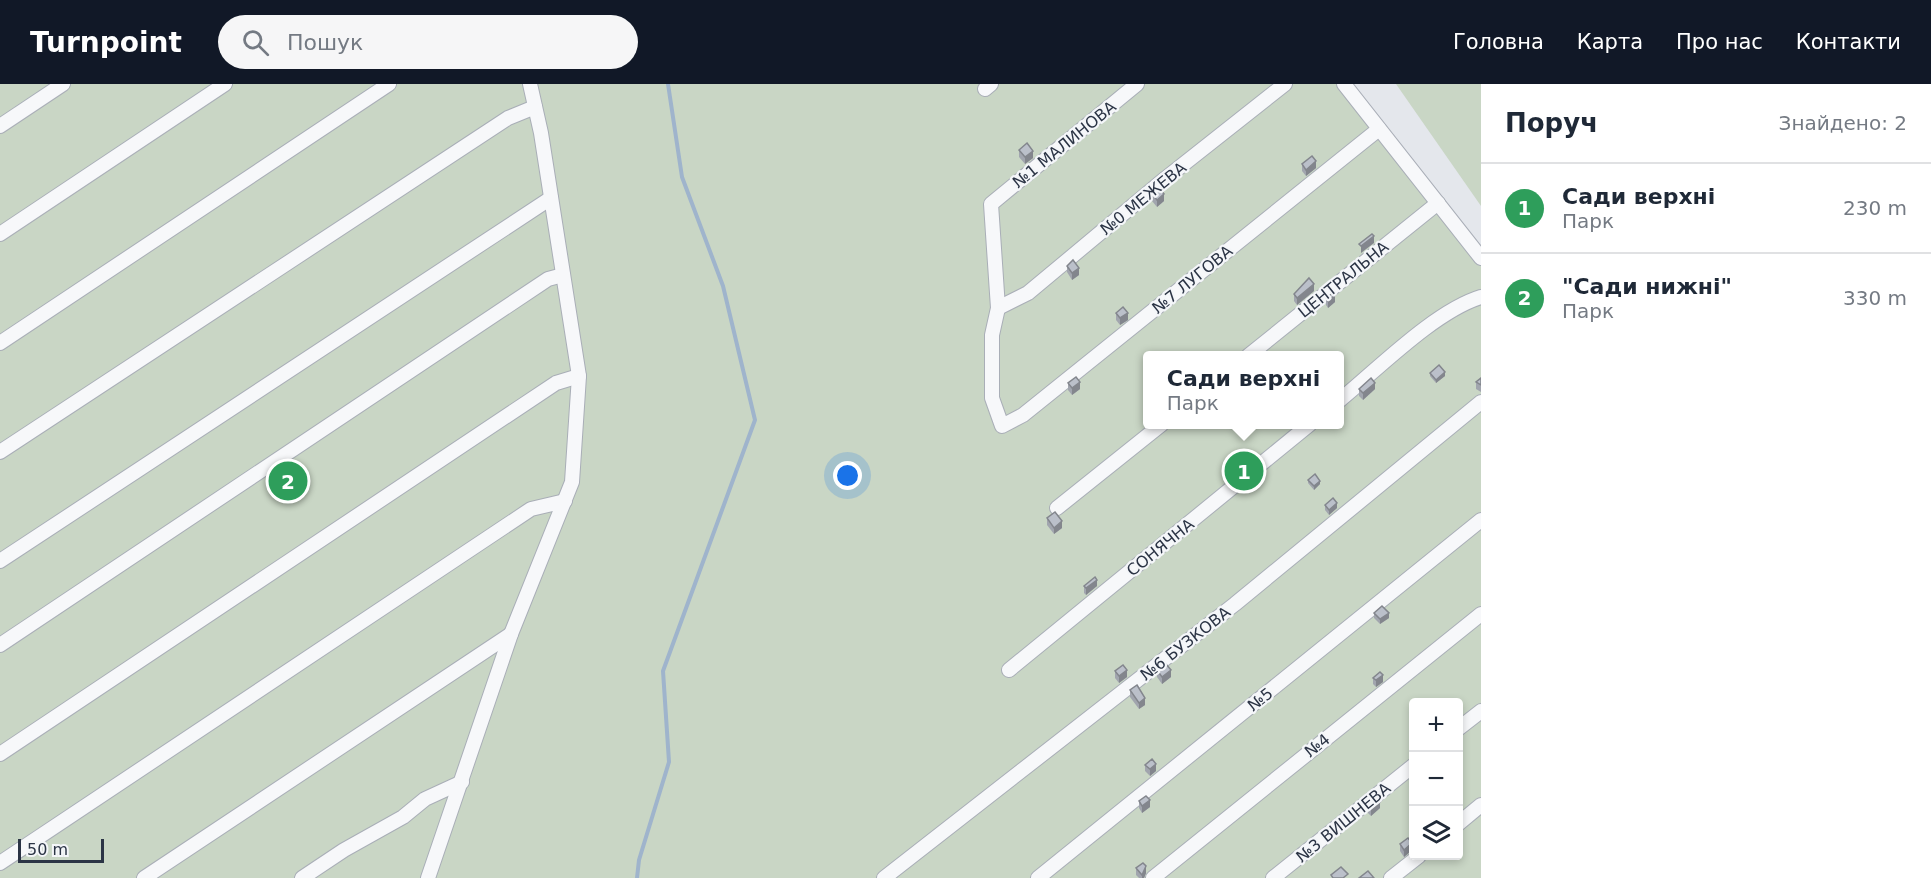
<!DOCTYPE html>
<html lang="uk">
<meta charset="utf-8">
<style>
:root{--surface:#fff;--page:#f6f6f7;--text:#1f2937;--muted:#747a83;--line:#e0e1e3;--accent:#111827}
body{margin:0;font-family:"DejaVu Sans",sans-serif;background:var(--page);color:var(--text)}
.controls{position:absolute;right:18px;bottom:18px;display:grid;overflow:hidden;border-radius:6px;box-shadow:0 3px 9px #0003}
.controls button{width:54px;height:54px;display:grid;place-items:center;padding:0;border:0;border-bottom:2px solid var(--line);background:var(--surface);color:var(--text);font:30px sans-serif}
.scale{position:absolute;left:18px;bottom:15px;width:86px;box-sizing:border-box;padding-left:6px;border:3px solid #2b3445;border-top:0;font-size:16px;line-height:21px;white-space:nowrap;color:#2b3445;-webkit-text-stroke:4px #f4f6f9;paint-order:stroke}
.you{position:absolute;left:848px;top:392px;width:21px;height:21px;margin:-15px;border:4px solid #fff;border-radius:50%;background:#1a73e8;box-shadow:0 0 0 9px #1a73e833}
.badge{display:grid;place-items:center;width:39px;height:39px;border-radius:50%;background:var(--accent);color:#fff;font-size:20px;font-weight:700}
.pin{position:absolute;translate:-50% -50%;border:3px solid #fff;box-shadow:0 2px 6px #0006}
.popup{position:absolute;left:1143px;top:267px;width:201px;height:78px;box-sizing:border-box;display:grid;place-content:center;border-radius:6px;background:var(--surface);filter:drop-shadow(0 2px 4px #0005);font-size:20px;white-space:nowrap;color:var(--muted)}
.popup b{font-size:22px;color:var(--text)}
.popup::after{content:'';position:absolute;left:50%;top:100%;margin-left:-12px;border:12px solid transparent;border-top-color:var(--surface)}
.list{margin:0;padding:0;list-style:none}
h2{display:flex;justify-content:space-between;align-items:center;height:78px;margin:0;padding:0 24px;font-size:26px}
h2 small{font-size:20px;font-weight:400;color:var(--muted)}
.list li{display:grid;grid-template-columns:39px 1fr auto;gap:18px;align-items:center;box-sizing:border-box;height:90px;padding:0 24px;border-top:2px solid var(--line)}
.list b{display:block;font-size:22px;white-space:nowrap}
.list p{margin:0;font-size:20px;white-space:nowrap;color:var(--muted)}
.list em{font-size:20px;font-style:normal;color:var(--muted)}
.icon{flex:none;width:33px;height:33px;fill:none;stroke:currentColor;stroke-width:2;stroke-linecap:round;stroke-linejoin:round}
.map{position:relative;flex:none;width:1481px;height:794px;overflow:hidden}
header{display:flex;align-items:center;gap:36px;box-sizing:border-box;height:84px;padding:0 30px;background:var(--accent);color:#fff}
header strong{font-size:28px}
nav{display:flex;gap:33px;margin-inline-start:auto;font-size:21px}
.search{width:420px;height:54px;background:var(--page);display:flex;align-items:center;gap:15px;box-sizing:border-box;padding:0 21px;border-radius:33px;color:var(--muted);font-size:22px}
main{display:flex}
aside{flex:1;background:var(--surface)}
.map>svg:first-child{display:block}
.green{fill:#c9d6c5;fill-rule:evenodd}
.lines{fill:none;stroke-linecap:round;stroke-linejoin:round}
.stream{stroke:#9fb4cc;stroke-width:4}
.minor-casing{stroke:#a9aeb7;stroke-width:16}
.minor{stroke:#f7f8fa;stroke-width:14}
.wall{fill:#a1a5ae}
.shaded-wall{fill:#83868d}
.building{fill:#bbc0ca;stroke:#83868d;stroke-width:1.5}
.labels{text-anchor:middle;stroke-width:4.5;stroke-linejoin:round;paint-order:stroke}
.street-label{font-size:16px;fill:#2b3445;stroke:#f4f6f9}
</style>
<header>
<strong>Turnpoint</strong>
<div class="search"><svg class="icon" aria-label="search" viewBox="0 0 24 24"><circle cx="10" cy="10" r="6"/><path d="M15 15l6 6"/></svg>Пошук</div>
<nav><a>Головна</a><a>Карта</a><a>Про нас</a><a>Контакти</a></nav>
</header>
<main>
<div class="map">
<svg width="1481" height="794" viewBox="0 0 1481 794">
<rect width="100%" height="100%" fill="#e4e7ec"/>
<g class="green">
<path d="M0 0H1340L1481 179V794H0ZM1148 272H1340V340H1148ZM1414 618H1458V772H1414Z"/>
<polygon points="1396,0 1481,0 1481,122"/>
</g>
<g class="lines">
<polyline class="stream" points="637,794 639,776 669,678 663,587 755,336 723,202 682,93 668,0"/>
<defs>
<g id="minor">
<polyline points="1137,0 991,120 998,224 992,251 992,314 1002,342 1023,331 1379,45"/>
<polyline points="1344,0 1481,174"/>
<polyline points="985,5 991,0"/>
<polyline points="0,42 63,0"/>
<polyline points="0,150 225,0"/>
<polyline points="998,224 1028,209 1166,94 1285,0"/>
<polyline points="0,259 389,0"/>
<polyline points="1248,272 1438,119"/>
<path d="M1340 316C1378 285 1435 227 1481 213"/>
<polyline points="0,368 508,34 535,23"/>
<polyline points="1057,424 1162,340"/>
<polyline points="0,477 551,114"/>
<polyline points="0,561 548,195 563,191"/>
<polyline points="1009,586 1310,340"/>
<polyline points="1458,645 1481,627"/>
<polyline points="0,670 556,299 579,292"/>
<polyline points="1458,740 1481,721"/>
<polyline points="0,779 531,425 565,417"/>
<polyline points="144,794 511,550"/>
<polyline points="302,794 344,766 403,733 425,715 462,698"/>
<polyline points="428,794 511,550 572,398 579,292 541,49 530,0"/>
<polyline points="884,794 1235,520 1481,318"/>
<polyline points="1038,794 1481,436"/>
<polyline points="1153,794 1481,530"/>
<polyline points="1273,794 1414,681"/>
<polyline points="1391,794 1419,772"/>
</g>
</defs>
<use href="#minor" class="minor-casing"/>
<use href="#minor" class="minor"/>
</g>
<g class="wall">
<polygon points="1019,66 1033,74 1025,80 1019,73"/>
<polygon points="1302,80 1316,84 1306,92 1302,87"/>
<polygon points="1152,110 1164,117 1157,123 1152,117"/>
<polygon points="1067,182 1079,191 1072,196 1067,188"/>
<polygon points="1314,207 1297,221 1294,217 1294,210"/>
<polygon points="1326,214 1335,218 1328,224 1326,221"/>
<polygon points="1116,229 1128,236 1120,241 1116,236"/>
<polygon points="1430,289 1445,292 1436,299 1430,292"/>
<polygon points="1481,294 1481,308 1476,305 1476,298"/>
<polygon points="1068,299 1080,305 1072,311 1068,306"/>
<polygon points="1359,305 1375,305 1363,316 1359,312"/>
<polygon points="1308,396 1320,400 1314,406 1308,399"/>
<polygon points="1325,421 1337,424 1329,431 1325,426"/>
<polygon points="1047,434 1062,444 1054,450 1047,441"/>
<polygon points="1084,502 1097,502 1086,511 1084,509"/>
<polygon points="1374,529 1389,534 1380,540 1374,534"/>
<polygon points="1157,586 1171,593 1162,600 1157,593"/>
<polygon points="1115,587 1127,593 1119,599 1115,594"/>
<polygon points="1373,594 1383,598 1376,603 1373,600"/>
<polygon points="1130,606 1145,621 1139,625 1130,613"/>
<polygon points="1145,681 1156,687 1150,692 1145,687"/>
<polygon points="1139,717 1150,723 1142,729 1139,724"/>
<polygon points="1368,722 1380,724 1371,732 1368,729"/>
<polygon points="1400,760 1412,766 1404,773 1400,767"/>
<polygon points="1136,784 1146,789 1144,794 1139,794 1136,791"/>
</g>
<g class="shaded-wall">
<polygon points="1033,67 1033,74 1025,80 1025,73"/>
<polygon points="1316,77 1316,84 1306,92 1306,86"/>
<polygon points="1164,110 1164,117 1157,123 1157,116"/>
<polygon points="1374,152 1374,159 1361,169 1361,162"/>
<polygon points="1079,184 1079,191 1072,196 1072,189"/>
<polygon points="1314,200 1314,207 1297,221 1297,214"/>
<polygon points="1335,211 1335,218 1328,224 1328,217"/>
<polygon points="1128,229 1128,236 1120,241 1120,234"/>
<polygon points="1445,288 1445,292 1436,299 1436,296"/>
<polygon points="1080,298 1080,305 1072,311 1072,304"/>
<polygon points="1375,299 1375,305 1363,316 1363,309"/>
<polygon points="1320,397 1320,400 1314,406 1314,402"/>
<polygon points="1337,419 1337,424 1329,431 1329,426"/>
<polygon points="1062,437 1062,444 1054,450 1054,444"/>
<polygon points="1097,496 1097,502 1086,511 1086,504"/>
<polygon points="1389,529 1389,534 1380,540 1380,535"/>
<polygon points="1127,586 1127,593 1119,599 1119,592"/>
<polygon points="1171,586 1171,593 1162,600 1162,593"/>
<polygon points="1383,591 1383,598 1376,603 1376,596"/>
<polygon points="1145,614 1145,621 1139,625 1139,619"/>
<polygon points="1156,680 1156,687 1150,692 1150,685"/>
<polygon points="1150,716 1150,723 1142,729 1142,722"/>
<polygon points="1380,718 1380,724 1371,732 1371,725"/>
<polygon points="1412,759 1412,766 1404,773 1404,766"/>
<polygon points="1146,782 1146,789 1144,794 1142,794 1142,791"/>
</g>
<g class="building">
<polygon points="1027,59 1033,67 1025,73 1019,66"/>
<polygon points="1312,72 1316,77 1306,86 1302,80"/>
<polygon points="1159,104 1164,110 1157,116 1152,110"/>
<polygon points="1372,150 1374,152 1361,162 1359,160"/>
<polygon points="1073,176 1079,184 1072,189 1067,182"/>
<polygon points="1309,194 1314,200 1297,214 1294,210"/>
<polygon points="1333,209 1335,211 1328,217 1326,214"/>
<polygon points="1123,223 1128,229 1120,234 1116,229"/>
<polygon points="1439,281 1445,288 1436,296 1430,289"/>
<polygon points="1076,293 1080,298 1072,304 1068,299"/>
<polygon points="1371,294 1375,299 1363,309 1359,305"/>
<polygon points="1481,294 1481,301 1476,298"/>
<polygon points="1315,390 1320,397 1314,402 1308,396"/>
<polygon points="1333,414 1337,419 1329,426 1325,421"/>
<polygon points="1055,428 1062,437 1054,444 1047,434"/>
<polygon points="1095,493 1097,496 1086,504 1084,502"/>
<polygon points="1382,522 1389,529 1380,535 1374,529"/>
<polygon points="1165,579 1171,586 1162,593 1157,586"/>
<polygon points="1123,581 1127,586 1119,592 1115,587"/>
<polygon points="1380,588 1383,591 1376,596 1373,594"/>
<polygon points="1137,601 1145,614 1139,619 1130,606"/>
<polygon points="1152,675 1156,680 1150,685 1145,681"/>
<polygon points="1146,712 1150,716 1142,722 1139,717"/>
<polygon points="1378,715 1380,718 1371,725 1368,722"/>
<polygon points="1408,754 1412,759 1404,766 1400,760"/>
<polygon points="1143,779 1146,782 1142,791 1136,784"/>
<polygon points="1341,783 1348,790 1343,794 1333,794 1331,791"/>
<polygon points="1368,787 1374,794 1359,794"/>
</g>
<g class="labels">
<g class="street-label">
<text transform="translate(1064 60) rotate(-39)" y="6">№1 МАЛИНОВА</text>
<text transform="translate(1143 114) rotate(-39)" y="6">№0 МЕЖЕВА</text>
<text transform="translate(1192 195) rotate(-39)" y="6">№7 ЛУГОВА</text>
<text transform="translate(1343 195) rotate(-39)" y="6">ЦЕНТРАЛЬНА</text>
<text transform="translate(1160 463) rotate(-39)" y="6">СОНЯЧНА</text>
<text transform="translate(1185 559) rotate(-38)" y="6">№6 БУЗКОВА</text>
<text transform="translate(1260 615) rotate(-39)" y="6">№5</text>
<text transform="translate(1317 661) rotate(-39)" y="6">№4</text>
<text transform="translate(1343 738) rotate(-39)" y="6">№3 ВИШНЕВА</text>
</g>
</g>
</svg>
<div class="controls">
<button>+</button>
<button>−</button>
<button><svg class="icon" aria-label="layers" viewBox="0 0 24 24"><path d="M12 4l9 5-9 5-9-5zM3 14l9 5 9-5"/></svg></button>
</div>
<div class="scale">50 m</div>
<div class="you"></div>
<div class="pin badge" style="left:1244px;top:387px;background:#2e9e5b">1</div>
<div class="popup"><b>Сади верхні</b>Парк</div>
<div class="pin badge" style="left:288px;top:397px;background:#2e9e5b">2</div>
</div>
<aside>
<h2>Поруч<small>Знайдено: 2</small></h2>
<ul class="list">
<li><span class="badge" style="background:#2e9e5b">1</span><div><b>Сади верхні</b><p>Парк</p></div><em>230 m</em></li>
<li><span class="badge" style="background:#2e9e5b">2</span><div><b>&quot;Сади нижні&quot;</b><p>Парк</p></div><em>330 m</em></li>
</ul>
</aside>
</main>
